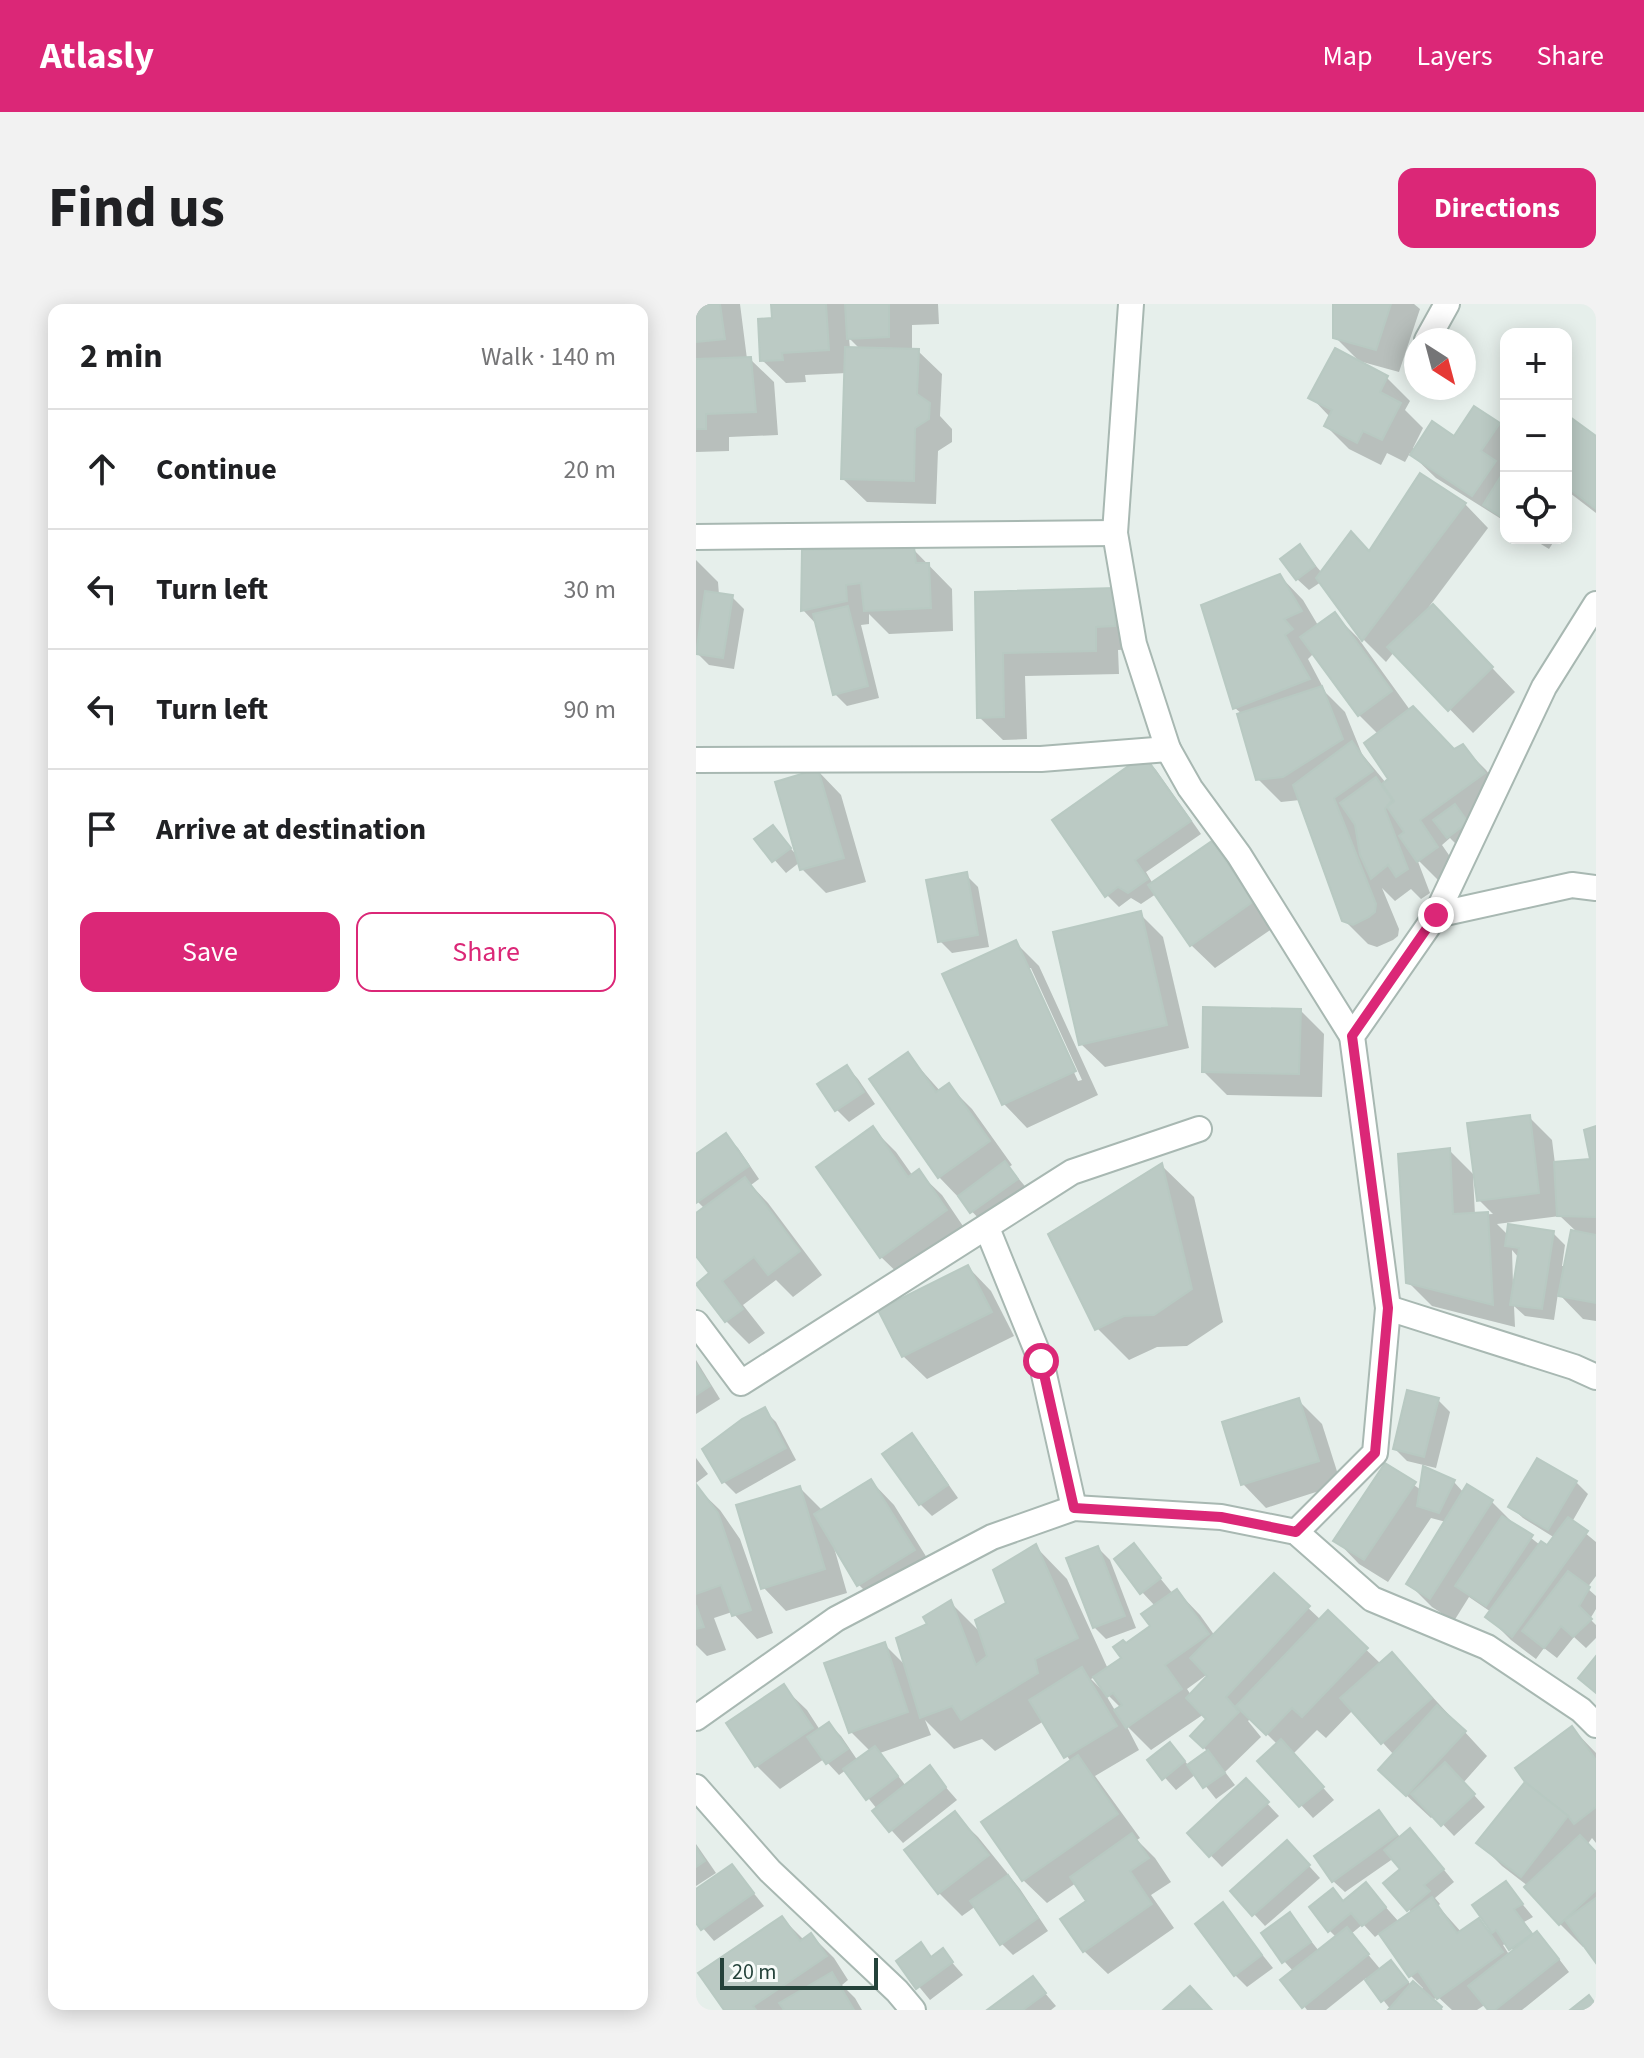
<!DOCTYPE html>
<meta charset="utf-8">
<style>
:root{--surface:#fff;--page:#f2f2f2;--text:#202124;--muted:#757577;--line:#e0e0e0;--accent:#db2777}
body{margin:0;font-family:"Source Sans 3",sans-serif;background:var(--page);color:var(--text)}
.controls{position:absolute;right:24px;top:24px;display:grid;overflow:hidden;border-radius:16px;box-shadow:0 4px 20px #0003}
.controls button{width:72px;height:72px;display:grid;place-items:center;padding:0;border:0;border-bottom:2px solid var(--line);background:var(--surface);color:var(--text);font:40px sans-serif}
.compass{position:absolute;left:708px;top:24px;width:72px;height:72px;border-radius:50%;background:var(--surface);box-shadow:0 4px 20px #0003;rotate:144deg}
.scale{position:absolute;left:24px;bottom:20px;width:158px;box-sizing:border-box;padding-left:8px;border:4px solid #24423a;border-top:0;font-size:22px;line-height:28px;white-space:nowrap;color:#24423a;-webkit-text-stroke:6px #f7fbf9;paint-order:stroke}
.stop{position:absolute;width:24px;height:24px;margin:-18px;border:6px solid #db2777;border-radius:50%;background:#fff}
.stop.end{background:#db2777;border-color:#fff;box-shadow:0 2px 8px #0008}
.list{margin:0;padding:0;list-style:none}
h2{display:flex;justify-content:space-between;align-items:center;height:104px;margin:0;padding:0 32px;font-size:34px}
h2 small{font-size:26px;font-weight:400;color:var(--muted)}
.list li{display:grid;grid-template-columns:52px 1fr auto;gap:24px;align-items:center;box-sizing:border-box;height:120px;padding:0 32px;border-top:2px solid var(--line)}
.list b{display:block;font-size:30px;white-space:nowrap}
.list em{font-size:26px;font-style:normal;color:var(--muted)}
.actions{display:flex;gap:16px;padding:24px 32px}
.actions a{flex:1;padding:18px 0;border:2px solid var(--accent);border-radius:16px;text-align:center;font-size:28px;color:var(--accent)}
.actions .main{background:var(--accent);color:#fff}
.icon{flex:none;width:44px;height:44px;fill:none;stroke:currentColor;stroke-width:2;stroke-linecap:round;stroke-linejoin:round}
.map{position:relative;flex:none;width:900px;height:1706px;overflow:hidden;border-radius:16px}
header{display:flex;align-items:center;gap:48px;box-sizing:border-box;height:112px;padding:0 40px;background:var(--accent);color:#fff}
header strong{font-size:38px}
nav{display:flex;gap:44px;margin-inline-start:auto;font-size:28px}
.intro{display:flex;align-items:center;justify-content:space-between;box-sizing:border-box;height:192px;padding:0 48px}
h1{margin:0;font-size:56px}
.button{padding:20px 36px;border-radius:16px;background:var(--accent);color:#fff;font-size:28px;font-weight:700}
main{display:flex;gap:48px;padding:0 48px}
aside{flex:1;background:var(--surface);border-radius:16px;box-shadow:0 4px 20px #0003}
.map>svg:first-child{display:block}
.shadow{fill:#0003;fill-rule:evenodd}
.building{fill:#bbcac4;stroke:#b8c9c2;stroke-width:2}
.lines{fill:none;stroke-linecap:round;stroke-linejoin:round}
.minor-casing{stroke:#a8b8b2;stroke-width:28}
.minor{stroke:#fff;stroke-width:24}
.route{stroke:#db2777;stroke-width:10}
</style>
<header>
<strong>Atlasly</strong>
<nav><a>Map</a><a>Layers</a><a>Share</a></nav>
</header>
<div class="intro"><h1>Find us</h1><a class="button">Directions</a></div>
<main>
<aside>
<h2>2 min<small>Walk · 140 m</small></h2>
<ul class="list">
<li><svg class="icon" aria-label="ahead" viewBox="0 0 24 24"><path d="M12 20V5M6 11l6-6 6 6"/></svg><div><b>Continue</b></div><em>20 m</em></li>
<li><svg class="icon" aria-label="left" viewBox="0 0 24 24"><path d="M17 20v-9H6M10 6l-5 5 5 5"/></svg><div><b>Turn left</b></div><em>30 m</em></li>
<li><svg class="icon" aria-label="left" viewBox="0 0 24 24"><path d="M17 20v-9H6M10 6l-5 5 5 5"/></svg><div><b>Turn left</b></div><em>90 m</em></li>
<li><svg class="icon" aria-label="arrive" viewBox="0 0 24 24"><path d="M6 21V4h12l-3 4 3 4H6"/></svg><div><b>Arrive at destination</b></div></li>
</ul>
<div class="actions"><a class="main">Save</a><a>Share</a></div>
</aside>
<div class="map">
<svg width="900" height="1706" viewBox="0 0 900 1706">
<rect width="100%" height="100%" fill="#e6efeb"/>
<g class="shadow">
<polygon points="0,0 44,0 51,55 54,55 78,78 82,131 33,133 33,147 0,148"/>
<path d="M77 0H242L243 20 216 21V47H222L246 70 244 112 256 125V138L242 147 240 200 171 198 147 175 151 69 109 71 110 78 90 79 66 56 78 16ZM153 34 164 45H154Z"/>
<polygon points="639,0 718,0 724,5 703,68 663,57 639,33"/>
<polygon points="691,74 714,97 709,106 727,124 717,144 719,146 803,120 810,127 810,218 740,174 714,149 709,158 691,149 685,161 653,145 630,122 634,113 615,93"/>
<polygon points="870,113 900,135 900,209 870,186"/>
<polygon points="724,171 769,200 792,224 729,308 760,326 819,388 777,429 698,348 690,358 667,335 625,278 613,286 601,275 604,243 626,269 674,249"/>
<polygon points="835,234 860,234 853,245"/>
<polygon points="217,245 256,285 257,327 193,330 173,310 173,320 165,321 183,394 151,402 139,390 122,322 107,306 108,248"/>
<polygon points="0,256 22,278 23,291 36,293 48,305 38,365 13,361 0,348"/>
<path d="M584 272 607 296 623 323 639 311 662 334 714 406 758 447 766 442 790 466 811 493 774 520 764 544 754 534 746 541 764 567 746 580 721 555 734 589 725 595 715 585 699 597 686 584 703 625 702 632 697 636 681 643 672 640 648 616 604 496 585 498 562 475 546 410 539 404ZM618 349 663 411 682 430 695 476 690 479 666 450 649 408 630 389 612 355Z"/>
<polygon points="418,286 442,345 422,346 423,370 329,372 331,435 307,436 283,413 281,290"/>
<polygon points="448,454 460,466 505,530 450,568 457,580 516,539 539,563 580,622 519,664 495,641 460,590 445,600 435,594 423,603 411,591"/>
<polygon points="122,467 145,491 170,578 130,589 106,565 104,558 90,569 61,536 77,524 103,554"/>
<polygon points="270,571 282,583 293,643 256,649 244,637"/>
<polygon points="444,610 467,633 493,744 409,763 385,740"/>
<path d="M319 638 343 662 402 791 331 824 308 800 249 671ZM330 664H335L386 776 382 777Z"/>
<polygon points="605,707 628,730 626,793 531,791 508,768"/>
<polygon points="212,751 245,788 253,782 276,805 316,861 313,863 333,887 288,920 243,873"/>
<polygon points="151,763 162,775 179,800 153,818 141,806 124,781"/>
<path d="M833 813 856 836 859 860 896 857 900 824V1017L887 1015 862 989 858 1016 829 1012 818 1002 819 1023 736 1002 712 978 753 846 779 872H777L779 911 797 910 783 896ZM864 912 882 929 869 962H866L869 941 857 929 812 931 801 920ZM816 946 823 954 817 980Z"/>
<polygon points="177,825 200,848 217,872 222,868 246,891 273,931 209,976 185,953 122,864"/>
<polygon points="30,832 42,844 63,875 55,881 72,899 126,971 97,993 80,976 47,1001 69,1029 53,1040 30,1017 15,970 0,948 0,912 9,905 0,896 0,852"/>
<polygon points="466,862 498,893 527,1018 491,1042 461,1043 433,1056 401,1024"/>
<polygon points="272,963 295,987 318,1032 231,1075 207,1052"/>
<polygon points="0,1056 24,1095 0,1110"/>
<polygon points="602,1096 626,1120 645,1180 570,1204 547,1180"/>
<polygon points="742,1096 754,1108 740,1164 711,1157 699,1145"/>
<polygon points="68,1106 80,1118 100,1156 40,1190 28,1178"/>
<polygon points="216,1132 227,1144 262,1194 236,1212 224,1200 189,1150"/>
<polygon points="0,1154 12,1170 0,1179"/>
<polygon points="690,1161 725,1186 758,1178 768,1189 795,1197 819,1221 844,1241 852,1244 859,1234 827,1214 815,1203 880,1178 892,1190 876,1218 900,1238 900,1272 891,1284 900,1292 900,1305 894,1315 900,1321 900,1334 890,1344 878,1333 861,1354 848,1344 840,1355 815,1336 792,1313 795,1308 773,1293 758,1317 736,1303 713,1280 750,1218 735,1214 692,1278 663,1260 640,1236"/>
<polygon points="175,1177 198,1201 241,1270 186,1304 163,1281 137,1240 151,1289 90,1307 67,1283 104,1184 127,1207"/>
<polygon points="0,1183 24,1206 44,1235 77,1329 61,1335 36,1308 18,1314 30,1346 11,1352 0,1341"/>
<path d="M438 1242 477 1290 481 1287 504 1311 519 1332 578 1272 625 1316 632 1309 685 1360 719 1374 791 1452 767 1479 789 1503 758 1532 738 1511 735 1514 708 1489 698 1451 657 1406 630 1434 621 1426 597 1450 638 1496 617 1514 564 1457 582 1441 555 1414 552 1417 565 1433 529 1468 539 1481 520 1495 500 1470 480 1486 454 1457 474 1440 493 1462 512 1448 496 1432 513 1415 508 1410 455 1446 430 1421 443 1446 399 1472 444 1534 441 1536 459 1554 475 1578 455 1591 478 1624 412 1670 388 1647 393 1597 380 1579 351 1599 327 1576 375 1458 348 1417 299 1447 286 1435 258 1445 229 1416 235 1431 184 1449 210 1482 233 1464 261 1496 207 1539 178 1507 181 1505 150 1466 143 1471 128 1455 84 1485 61 1462 87 1383 111 1406 124 1426 133 1420 145 1432 162 1457 175 1448 155 1428 188 1340 211 1363 234 1321 255 1299 286 1330 313 1300 340 1243 371 1275 412 1365 427 1354 430 1342 457 1322 459 1302 446 1288ZM513 1369 514 1371 495 1391 491 1385ZM399 1373 407 1385 406 1386 395 1375ZM413 1392 425 1404 420 1408 411 1393Z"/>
<polygon points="402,1244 414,1256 440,1324 410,1335 398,1323"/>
<polygon points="876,1424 900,1449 900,1539 896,1534 891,1541 900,1550 900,1656 889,1641 887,1643 864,1620 832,1582 806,1562 783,1539"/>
<polygon points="550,1477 583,1512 526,1563 493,1529"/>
<path d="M683 1509 705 1534 726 1539 758 1578 739 1594 744 1600 742 1602 766 1629 783 1616 796 1629 798 1628 779 1602 809 1579 837 1613 828 1618 839 1632 841 1630 853 1642 873 1668 826 1706H794L790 1700 781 1706H756L742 1693 736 1696 747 1706H695L670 1674 630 1706H611L608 1702 598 1668 588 1657 594 1611 623 1647 640 1633 633 1626 637 1586 649 1598 670 1581 703 1618 716 1609 690 1579 707 1565 698 1554 649 1588 637 1577ZM667 1620 679 1633 684 1629 715 1672 727 1684 725 1687 716 1682 694 1659 685 1666 655 1630ZM811 1639 819 1648 814 1652 807 1641Z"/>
<polygon points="258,1510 282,1533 324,1585 352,1627 317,1651 305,1639 280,1602 266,1612 243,1589"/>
<polygon points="0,1540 20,1569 0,1582"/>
<polygon points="603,1551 624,1574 569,1622 558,1610"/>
<polygon points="36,1562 68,1602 18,1637 0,1616 0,1588"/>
<polygon points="526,1601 577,1664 551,1683 539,1671"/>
<polygon points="86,1614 108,1636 115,1631 138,1654 152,1676 146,1681 159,1694 166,1706 30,1706"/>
<polygon points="225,1641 237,1654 246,1647 267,1671 234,1696 202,1657"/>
<polygon points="337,1675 360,1702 355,1706 295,1706"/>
</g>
<g class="building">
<polygon points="0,0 24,0 29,35 0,38"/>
<polygon points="75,0 130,0 133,46 86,49 87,56 64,57 62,15 76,14"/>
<polygon points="149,0 193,0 193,33 151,35"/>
<polygon points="637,0 695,0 680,46 637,34"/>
<polygon points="149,43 223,45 221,90 234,99 233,115 219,124 218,177 145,175"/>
<polygon points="639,44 692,72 684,88 705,99 686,136 667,127 661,139 628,122 636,106 612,94"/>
<polygon points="55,53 60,108 10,110 10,125 0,125 0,55"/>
<polygon points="778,102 804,119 785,147 800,157 776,192 714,151 736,117 758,132"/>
<polygon points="870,110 900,132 900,205 870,182"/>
<polygon points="808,167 810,169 810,216 787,201"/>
<polygon points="724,169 770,199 666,337 620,274 655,227 673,247"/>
<polygon points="604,240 619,262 600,276 584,255"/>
<polygon points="218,243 220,259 233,259 235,304 168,307 165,279 150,281 151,297 105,307 106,246"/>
<polygon points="584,270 606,307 588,315 597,325 589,331 614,375 537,405 505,301"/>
<polygon points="419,284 419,322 400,323 400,347 307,349 308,413 281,414 279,288"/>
<polygon points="9,287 37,291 27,354 0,350"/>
<polygon points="737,300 797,363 752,407 691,343"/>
<polygon points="152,302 172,382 137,391 117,310"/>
<polygon points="639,308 696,387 662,412 604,333"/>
<polygon points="626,382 647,435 587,473 560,476 541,410"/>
<polygon points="717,402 758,445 767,440 789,469 724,516 742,543 721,558 703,532 708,528 691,503 698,497 686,480 692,475 668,439"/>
<polygon points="656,437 677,467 638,494 680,600 679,608 673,613 657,621 646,617 597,481"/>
<polygon points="448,451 495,517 439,556 452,575 432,589 422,583 409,593 356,516"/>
<polygon points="122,465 148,554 104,566 79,478"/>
<polygon points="680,473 696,496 689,505 712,565 700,573 692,561 675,575 664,551 659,521 644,499"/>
<polygon points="759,500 772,518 751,534 737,516"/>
<polygon points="77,521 95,544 76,558 58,535"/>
<polygon points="516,537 558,597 494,642 452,581"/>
<polygon points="271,568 282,631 242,638 230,576"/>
<polygon points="445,607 471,721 383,741 357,628"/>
<polygon points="320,636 380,767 306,801 246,670"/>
<polygon points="507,703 605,705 603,770 506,768"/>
<polygon points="212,748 240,788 253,779 294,837 242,874 173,775"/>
<polygon points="151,761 168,788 139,807 121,780"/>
<polygon points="834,811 843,889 781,897 771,819"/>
<polygon points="177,822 212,873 223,865 251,906 184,954 120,863"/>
<polygon points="900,822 900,913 861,912 858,858 894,855 888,826"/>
<polygon points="30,829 53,862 0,899 0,850"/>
<polygon points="754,844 757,910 792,908 797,1001 710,979 702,850"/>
<polygon points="309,857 322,875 274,909 262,892"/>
<polygon points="466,859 496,985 458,1011 428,1012 399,1026 352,930"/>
<polygon points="49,873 104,947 72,971 58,953 26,977 47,1005 29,1018 0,980 13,969 0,952 0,909"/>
<polygon points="812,920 858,927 846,1005 814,1001 823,944 809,942"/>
<polygon points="875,926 900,931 900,999 862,992"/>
<polygon points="272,961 296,1008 206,1053 182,1006"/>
<polygon points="0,1060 14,1082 0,1091"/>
<polygon points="711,1086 743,1094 728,1153 697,1145"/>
<polygon points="603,1094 623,1157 545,1181 526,1118"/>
<polygon points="69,1103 90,1144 26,1179 6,1145 46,1115"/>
<polygon points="216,1129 252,1181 223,1201 186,1150"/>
<polygon points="841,1154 881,1177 852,1226 812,1203"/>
<polygon points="689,1159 720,1178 668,1256 637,1237"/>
<polygon points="727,1162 759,1176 743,1209 721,1202"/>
<polygon points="175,1175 219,1246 161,1282 118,1210"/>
<polygon points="0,1180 22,1209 55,1306 36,1312 25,1281 0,1290"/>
<polygon points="771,1180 797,1196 734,1295 710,1280"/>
<polygon points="104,1182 129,1265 65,1285 40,1201"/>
<polygon points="806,1212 837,1231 790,1302 759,1282"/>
<polygon points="872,1213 892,1227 816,1333 789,1313 845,1237 851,1241"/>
<polygon points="438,1239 465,1274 444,1290 418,1255"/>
<polygon points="340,1240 382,1334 339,1355 342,1369 265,1416 256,1402 224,1414 200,1334 231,1320 227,1313 255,1296 280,1361 291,1352 279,1316 310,1299 297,1266"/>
<polygon points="402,1242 429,1312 397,1324 370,1254"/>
<polygon points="872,1267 894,1283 883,1302 896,1315 877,1333 865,1322 848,1344 826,1327"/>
<polygon points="578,1269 614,1302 530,1393 543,1408 507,1444 494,1432 510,1415 490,1394 511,1372 494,1354"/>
<polygon points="481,1285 513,1330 469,1361 486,1385 430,1424 418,1406 426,1401 417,1389 411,1393 397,1373 425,1354 417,1343 427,1336 430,1339 454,1322 445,1310"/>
<polygon points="0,1301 8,1323 0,1325"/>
<polygon points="632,1306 672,1344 606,1413 596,1404 570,1431 540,1402"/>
<polygon points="189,1338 212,1408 153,1429 128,1359"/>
<polygon points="696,1348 736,1394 685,1440 644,1394"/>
<polygon points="900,1352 900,1389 882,1374"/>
<polygon points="386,1363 421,1422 368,1454 333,1396"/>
<polygon points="88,1380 117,1424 59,1463 30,1419"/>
<polygon points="741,1401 770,1427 710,1492 682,1466"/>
<polygon points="133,1418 152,1445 130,1460 111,1433"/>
<polygon points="876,1422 900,1456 900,1503 878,1520 872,1512 829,1478 819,1464"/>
<polygon points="585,1435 628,1483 603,1503 561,1457"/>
<polygon points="474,1438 489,1457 466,1476 451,1456"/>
<polygon points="179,1442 202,1472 170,1496 147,1465"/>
<polygon points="512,1446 529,1469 507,1484 491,1461"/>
<polygon points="382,1451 422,1510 326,1577 285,1518"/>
<polygon points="749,1458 779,1490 745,1522 715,1490"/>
<polygon points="234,1461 250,1483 193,1528 176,1507"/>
<polygon points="550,1474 573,1498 513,1553 491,1529"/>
<polygon points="829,1478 872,1512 825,1573 780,1539"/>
<polygon points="683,1506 701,1531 636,1578 618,1552"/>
<polygon points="259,1507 293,1551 242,1590 208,1546"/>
<polygon points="714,1524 748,1565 728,1581 734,1587 711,1607 687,1579 704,1565 688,1546"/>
<polygon points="436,1529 453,1554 434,1567 456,1600 387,1648 364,1615 390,1597 374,1573"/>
<polygon points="884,1531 900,1548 900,1586 863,1621 828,1583"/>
<polygon points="591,1536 614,1561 556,1612 534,1587"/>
<polygon points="0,1543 9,1557 0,1563"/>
<polygon points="36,1560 58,1589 5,1626 0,1619 0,1585"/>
<polygon points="312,1571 342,1614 304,1641 274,1597"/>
<polygon points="810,1577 827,1600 818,1605 836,1630 813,1646 800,1626 796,1629 776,1601"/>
<polygon points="670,1578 690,1603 666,1622 655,1609 632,1628 613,1603 637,1584 647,1597"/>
<polygon points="736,1593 761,1629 783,1614 807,1648 741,1695 722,1667 713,1673 683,1630"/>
<polygon points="900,1594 900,1659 869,1616"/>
<polygon points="527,1598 566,1651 538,1672 499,1620"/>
<polygon points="594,1608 615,1638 586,1659 565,1629"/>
<polygon points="86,1612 104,1637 115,1629 131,1652 57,1702 60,1706 28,1706 2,1669"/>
<polygon points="651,1623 673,1650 606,1704 584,1676"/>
<polygon points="841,1627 863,1655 799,1706 792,1706 772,1682"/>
<polygon points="225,1638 235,1653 247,1644 257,1658 220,1685 200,1657"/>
<polygon points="695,1656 712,1678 685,1698 669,1676"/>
<polygon points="136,1668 158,1706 88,1706 83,1699"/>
<polygon points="337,1672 350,1689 327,1706 291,1706"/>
<polygon points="717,1677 746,1703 744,1706 692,1706"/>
<polygon points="494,1682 515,1705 467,1706"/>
<polygon points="893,1691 900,1701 900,1706 874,1706"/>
</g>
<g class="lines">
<defs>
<g id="minor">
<polyline points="435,0 419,229 438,340 472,445 494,484 543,551 656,732"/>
<polyline points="731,36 751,0"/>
<polyline points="0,233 419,229"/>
<polyline points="0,456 345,455 472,445"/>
<polyline points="740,611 848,383 900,300"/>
<polyline points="291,924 345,1057 378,1204"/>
<polyline points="692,1004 878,1063 900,1073"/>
<polyline points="0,1019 45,1079 376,868 503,825"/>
<polyline points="600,1228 679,1149 692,1004 656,732 740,611 876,581 900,584"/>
<polyline points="0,1414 140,1315 296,1233 378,1204 525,1213 600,1228 676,1295 791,1343 885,1406 900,1421"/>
<polyline points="0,1483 74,1567 201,1687 217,1706"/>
</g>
</defs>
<use href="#minor" class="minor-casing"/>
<use href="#minor" class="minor"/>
</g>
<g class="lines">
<polyline class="route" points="345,1057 378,1204 525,1213 600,1228 679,1149 692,1004 656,732 740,611"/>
</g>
</svg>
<div class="controls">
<button>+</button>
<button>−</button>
<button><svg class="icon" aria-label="locate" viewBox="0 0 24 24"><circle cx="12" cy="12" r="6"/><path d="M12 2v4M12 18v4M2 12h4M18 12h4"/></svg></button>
</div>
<svg class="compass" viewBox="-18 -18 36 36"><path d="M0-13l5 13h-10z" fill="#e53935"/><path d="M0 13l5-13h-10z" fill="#757577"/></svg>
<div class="scale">20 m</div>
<div class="stop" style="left:345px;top:1057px"></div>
<div class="stop end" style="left:740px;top:611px"></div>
</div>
</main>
